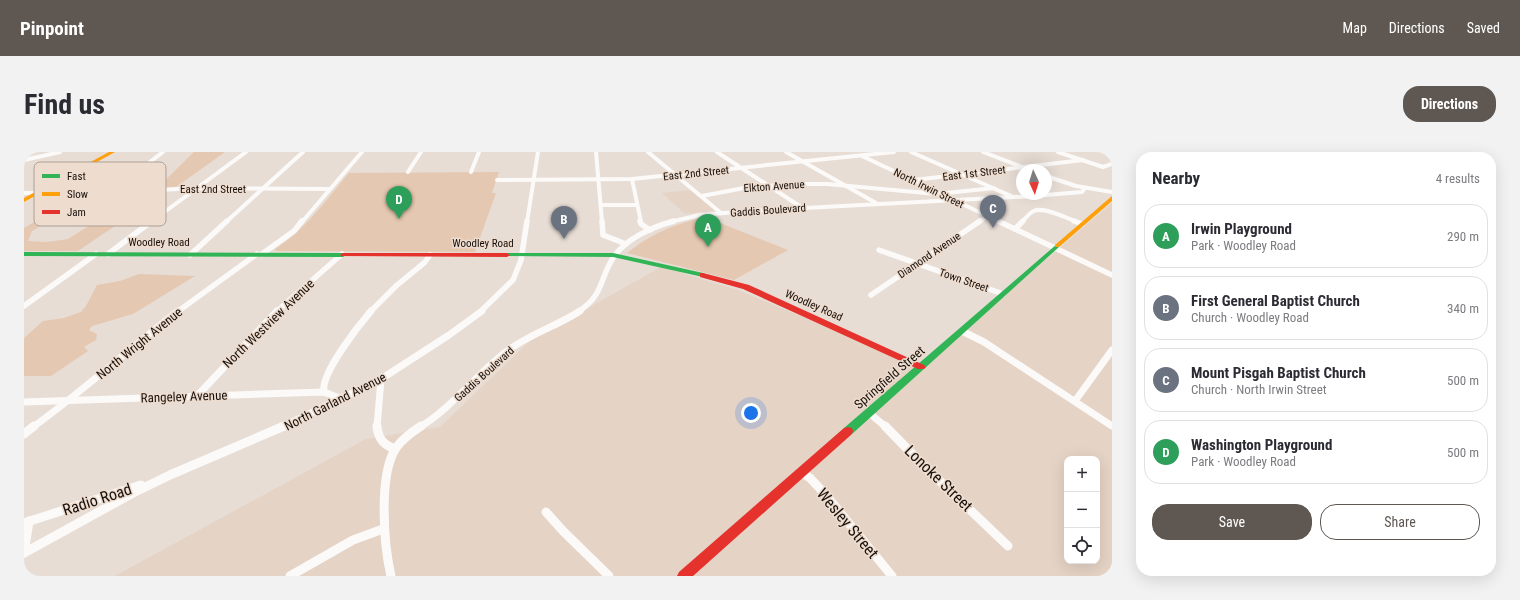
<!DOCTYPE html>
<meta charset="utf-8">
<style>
:root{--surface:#fff;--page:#f2f2f3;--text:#2b2b33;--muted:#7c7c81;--line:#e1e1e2;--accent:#5f5852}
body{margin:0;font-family:"Roboto Condensed",sans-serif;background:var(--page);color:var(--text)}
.controls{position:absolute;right:12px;bottom:12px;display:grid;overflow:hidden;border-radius:8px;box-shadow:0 4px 16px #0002}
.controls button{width:36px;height:36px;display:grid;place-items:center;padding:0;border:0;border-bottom:1px solid var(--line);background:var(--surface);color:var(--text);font:20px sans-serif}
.compass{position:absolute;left:992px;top:12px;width:36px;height:36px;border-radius:50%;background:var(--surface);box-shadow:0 4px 16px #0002;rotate:176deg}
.you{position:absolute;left:727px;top:261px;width:14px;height:14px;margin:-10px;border:3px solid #fff;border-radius:50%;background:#1a73e8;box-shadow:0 0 0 6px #1a73e833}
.badge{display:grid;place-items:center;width:26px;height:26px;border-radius:50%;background:var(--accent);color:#fff;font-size:13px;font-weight:700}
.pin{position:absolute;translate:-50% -33px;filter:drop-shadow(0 1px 2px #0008)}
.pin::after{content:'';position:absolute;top:21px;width:14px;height:12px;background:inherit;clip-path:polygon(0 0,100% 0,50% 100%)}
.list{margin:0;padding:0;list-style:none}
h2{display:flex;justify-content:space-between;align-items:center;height:52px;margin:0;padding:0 16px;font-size:17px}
h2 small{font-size:13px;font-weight:400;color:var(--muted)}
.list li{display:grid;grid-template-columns:26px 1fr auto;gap:12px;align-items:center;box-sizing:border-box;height:64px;margin:0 8px 8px;padding:0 8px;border:1px solid var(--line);border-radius:16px}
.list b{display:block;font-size:15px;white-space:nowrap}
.list p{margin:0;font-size:13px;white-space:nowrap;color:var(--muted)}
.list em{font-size:13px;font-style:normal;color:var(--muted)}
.actions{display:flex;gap:8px;padding:12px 16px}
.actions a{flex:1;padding:9px 0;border:1px solid var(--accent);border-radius:16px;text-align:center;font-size:14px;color:var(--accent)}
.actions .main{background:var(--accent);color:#fff}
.icon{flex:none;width:22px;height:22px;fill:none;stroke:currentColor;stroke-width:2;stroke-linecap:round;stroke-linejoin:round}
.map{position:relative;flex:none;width:1088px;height:424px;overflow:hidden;border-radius:16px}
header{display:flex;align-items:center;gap:24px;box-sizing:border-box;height:56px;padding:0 20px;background:var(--accent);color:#fff}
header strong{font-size:19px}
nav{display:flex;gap:22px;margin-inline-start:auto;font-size:14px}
.intro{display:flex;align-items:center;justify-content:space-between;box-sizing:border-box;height:96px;padding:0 24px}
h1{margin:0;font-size:28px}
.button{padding:10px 18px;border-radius:16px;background:var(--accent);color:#fff;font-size:14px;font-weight:700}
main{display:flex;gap:24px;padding:0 24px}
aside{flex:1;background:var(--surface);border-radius:16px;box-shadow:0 4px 16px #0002}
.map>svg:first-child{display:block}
.built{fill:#e5d3c5;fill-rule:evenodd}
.green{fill:#e5c8b1}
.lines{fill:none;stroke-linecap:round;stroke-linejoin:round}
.street-far3{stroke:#fbfaf9;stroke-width:4}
.street-far2{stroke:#fbfaf9;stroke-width:5.5}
.street-far1{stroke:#fbfaf9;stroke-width:7}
.street{stroke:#fbfaf9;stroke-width:9}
.fast{fill:#30b455;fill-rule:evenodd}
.slow{fill:#ff9f0a;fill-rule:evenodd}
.jam{fill:#e5322d;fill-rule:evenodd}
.labels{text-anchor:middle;stroke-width:3;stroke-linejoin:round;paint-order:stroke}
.far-street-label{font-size:11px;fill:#16100c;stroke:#eedcce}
.street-label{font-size:13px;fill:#16100c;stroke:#eedcce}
.near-street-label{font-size:16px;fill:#16100c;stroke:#eedcce}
.key{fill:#eedcce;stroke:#ad9f94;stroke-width:1}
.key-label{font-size:11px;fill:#16100c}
</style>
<header>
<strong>Pinpoint</strong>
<nav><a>Map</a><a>Directions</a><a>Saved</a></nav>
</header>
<div class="intro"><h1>Find us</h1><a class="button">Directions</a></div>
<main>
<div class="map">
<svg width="1088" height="424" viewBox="0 0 1088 424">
<rect width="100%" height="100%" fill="#e7ddd5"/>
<g class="built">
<polygon points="666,38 691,58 661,62 638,41"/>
<path d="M1088 51V424H91L342 287 416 275 507 188 637 115 714 138 897 215ZM1043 307H1073V409H1043Z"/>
</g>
<g class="green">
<polygon points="170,0 201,0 152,35 132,37"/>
<path d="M475 20 468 41H472L451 100 252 99 251 97C281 78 302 48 325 21Z"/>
<polygon points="56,43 60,49 8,79 4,89 23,90 44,87 101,51 101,49 137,43 54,99 0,99 0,76"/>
<path d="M681 65 764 98 710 128 603 101C628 81 651 72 681 65Z"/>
<polygon points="115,122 171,124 109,162 68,174 65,178 73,182 72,188 60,195 64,199 27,224 0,224 0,186 19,169 40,166 57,160 62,154 73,133 96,129"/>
</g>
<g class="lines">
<g class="street-far3">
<polyline points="572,0 578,70"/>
<polyline points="624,0 697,61"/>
<polyline points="693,0 777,55"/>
<polyline points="762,0 852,51"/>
<polyline points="887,0 987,44"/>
<polyline points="959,0 998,15"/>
<polyline points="1034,0 1079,15 1088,12"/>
<polyline points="838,4 914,40"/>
<polyline points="0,8 36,0"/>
<polyline points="384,20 397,0"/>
<polyline points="447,20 455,0"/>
<polyline points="1022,24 1052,34 1088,40"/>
<polyline points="608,27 617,70"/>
<polyline points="473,28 608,27 870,0"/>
<polyline points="890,28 1059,8"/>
<polyline points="96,40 109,30 122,13 139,0"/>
<polyline points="0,41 96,40 173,36 306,37"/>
<polyline points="678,44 720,36 766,32 803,32 913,42 970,36"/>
<polyline points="934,50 976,70"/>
<polyline points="577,53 613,53"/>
<polyline points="127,70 222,0"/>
<polyline points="202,70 279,0"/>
<polyline points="278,70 338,0"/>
<polyline points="503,70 514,0"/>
<polyline points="646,70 676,63 724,59 1010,44 1058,40 1061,36"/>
<polyline points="955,70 964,64"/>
<path d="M998 70C1002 66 1005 61 1010 59 1019 54 1043 66 1053 70"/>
</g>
<g class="street-far2">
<polyline points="578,69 579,83 602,92"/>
<polyline points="616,69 617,72 626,78"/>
<polyline points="974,69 1088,123"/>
<polyline points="1050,69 1058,72"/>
<polyline points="991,77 999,69"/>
<polyline points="855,98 979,142"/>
<polyline points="84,102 128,69"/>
<polyline points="238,102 270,79 278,69"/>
<polyline points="166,103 203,69"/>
<polyline points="847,143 956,69"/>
<polyline points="0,154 72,102"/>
<polyline points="153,160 233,102"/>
<polyline points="252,160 318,102"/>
<polyline points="346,160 373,133 401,110 406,103"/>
<polyline points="456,160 489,128 497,108 503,69"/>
<path d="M554 160C580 143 575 128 589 106 601 87 628 75 650 69"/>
</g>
<g class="street-far1">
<polyline points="938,179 960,190 1088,274"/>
<path d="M300 240C296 222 335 173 347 159"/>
<polyline points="173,244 253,159"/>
<polyline points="1051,249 1088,198"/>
<polyline points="0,250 300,240 318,247"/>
<polyline points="844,260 862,275"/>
<path d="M9 275C59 239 105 197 154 159"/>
<polyline points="258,275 357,227 425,183 458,159"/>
<polyline points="353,275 357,227"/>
<path d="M396 275C429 255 452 222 483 199 506 182 533 174 556 159"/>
</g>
<g class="street">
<path d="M353 274C354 287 360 293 371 297"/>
<polyline points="861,274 899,313 984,394"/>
<polyline points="0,282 10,274"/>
<polyline points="777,320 786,326 801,342 868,424"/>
<polyline points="522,360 539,379 585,424"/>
<polyline points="0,371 117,333"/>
<polyline points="0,401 109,341 146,323 260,274"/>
<polyline points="0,401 5,369"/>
<polyline points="266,424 329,388 359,377"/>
<path d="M367 424C360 394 354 323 372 296 378 287 388 280 397 274"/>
</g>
<g class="fast">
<polygon points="1033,92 1035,93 1035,95 828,282 820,282 819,279 820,276"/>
<polygon points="0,100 319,101 322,103 319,105 0,104"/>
<polygon points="483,101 589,101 679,121 683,123 679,125 589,105 481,104 480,103"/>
</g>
<g class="slow">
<polygon points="85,0 91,0 0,50 0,46"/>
<polygon points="1088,44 1088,49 1035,95 1031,95 1031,93"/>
</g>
<g class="jam">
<polygon points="319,101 483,101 486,103 483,105 317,104 316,103"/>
<polygon points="676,121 679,121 725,133 900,213 902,215 900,217 894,217 719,137 676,125"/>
<polygon points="824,275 828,276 829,279 828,282 669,424 653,424 655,420 820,276"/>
</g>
</g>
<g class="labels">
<g class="far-street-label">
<text transform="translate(672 21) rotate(-6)" y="4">East 2nd Street</text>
<text transform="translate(950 21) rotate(-7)" y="4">East 1st Street</text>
<text transform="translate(750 34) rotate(-4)" y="4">Elkton Avenue</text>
<text transform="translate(905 36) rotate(26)" y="4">North Irwin Street</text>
<text x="189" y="41">East 2nd Street</text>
<text transform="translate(744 58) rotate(-4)" y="4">Gaddis Boulevard</text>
<text x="135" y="94">Woodley Road</text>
<text x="459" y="95">Woodley Road</text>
<text transform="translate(905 103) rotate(-34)" y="4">Diamond Avenue</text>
<text transform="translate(940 128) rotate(19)" y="4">Town Street</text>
<text transform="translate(790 153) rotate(24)" y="4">Woodley Road</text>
<text transform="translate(460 222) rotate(-42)" y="4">Gaddis Boulevard</text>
</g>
<g class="street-label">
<text transform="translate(244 171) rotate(-44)" y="5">North Westview Avenue</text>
<text transform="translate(115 191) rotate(-39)" y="5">North Wright Avenue</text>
<text transform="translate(865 225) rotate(-41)" y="5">Springfield Street</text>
<text transform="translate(160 244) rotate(-2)" y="5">Rangeley Avenue</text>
<text transform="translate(311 249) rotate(-27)" y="5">North Garland Avenue</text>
</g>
<g class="near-street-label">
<text transform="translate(915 326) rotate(44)" y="6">Lonoke Street</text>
<text transform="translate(73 347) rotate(-18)" y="6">Radio Road</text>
<text transform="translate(824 371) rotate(50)" y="6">Wesley Street</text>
</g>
</g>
<rect x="10" y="10" width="132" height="64" rx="6" class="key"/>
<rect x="18" y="22" width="18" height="4" fill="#30b455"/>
<rect x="18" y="40" width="18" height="4" fill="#ff9f0a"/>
<rect x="18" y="58" width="18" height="4" fill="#e5322d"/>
<g class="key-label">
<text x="43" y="28">Fast</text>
<text x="43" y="46">Slow</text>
<text x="43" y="64">Jam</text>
</g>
</svg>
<div class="controls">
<button>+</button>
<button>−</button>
<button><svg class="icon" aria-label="locate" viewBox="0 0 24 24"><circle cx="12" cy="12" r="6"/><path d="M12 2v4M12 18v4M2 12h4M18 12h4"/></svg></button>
</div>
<svg class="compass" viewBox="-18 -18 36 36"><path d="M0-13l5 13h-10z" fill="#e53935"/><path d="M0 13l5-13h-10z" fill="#7c7c81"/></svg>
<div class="you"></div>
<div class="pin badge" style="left:684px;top:95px;background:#2e9e5b">A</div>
<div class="pin badge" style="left:540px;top:87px;background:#6b7280">B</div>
<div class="pin badge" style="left:969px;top:76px;background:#6b7280">C</div>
<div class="pin badge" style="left:375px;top:67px;background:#2e9e5b">D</div>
</div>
<aside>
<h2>Nearby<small>4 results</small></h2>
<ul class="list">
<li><span class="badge" style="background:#2e9e5b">A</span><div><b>Irwin Playground</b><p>Park · Woodley Road</p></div><em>290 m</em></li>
<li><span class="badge" style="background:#6b7280">B</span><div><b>First General Baptist Church</b><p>Church · Woodley Road</p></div><em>340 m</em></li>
<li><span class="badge" style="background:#6b7280">C</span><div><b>Mount Pisgah Baptist Church</b><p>Church · North Irwin Street</p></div><em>500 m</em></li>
<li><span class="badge" style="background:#2e9e5b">D</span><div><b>Washington Playground</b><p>Park · Woodley Road</p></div><em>500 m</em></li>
</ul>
<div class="actions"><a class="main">Save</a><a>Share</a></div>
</aside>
</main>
